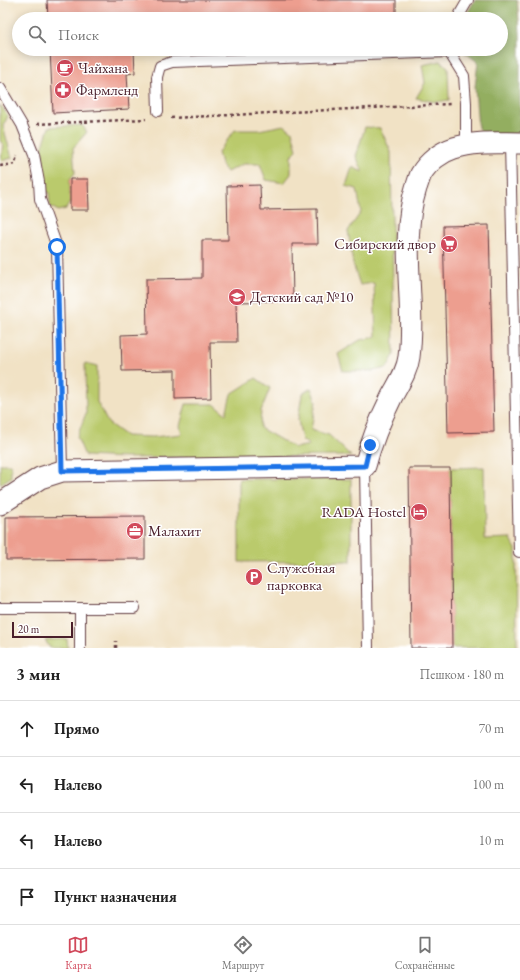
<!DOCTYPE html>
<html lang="ru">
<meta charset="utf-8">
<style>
:root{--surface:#fff;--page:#f2f2f2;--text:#222;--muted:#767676;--line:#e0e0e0;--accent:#d1495b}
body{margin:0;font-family:"EB Garamond",serif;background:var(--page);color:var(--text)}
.scale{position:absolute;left:12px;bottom:10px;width:61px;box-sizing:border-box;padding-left:4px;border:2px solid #4a1f2b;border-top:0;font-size:11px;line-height:14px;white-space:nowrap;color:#4a1f2b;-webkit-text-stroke:3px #fff;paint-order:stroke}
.stop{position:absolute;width:12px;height:12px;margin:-9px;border:3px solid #1a73e8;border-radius:50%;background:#fff}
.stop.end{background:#1a73e8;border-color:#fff;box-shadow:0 1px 4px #0008}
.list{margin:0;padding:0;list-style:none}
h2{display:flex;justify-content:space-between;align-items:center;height:52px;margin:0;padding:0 16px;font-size:17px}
h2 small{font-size:13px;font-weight:400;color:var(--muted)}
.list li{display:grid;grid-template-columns:26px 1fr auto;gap:12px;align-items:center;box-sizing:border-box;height:56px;padding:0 16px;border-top:1px solid var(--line)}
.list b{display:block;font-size:15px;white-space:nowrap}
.list em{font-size:13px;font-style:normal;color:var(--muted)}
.icon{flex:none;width:22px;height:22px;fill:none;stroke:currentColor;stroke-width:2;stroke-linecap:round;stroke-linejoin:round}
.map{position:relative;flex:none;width:520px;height:648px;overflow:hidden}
.search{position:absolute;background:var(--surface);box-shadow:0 2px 10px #0003;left:12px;right:12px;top:12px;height:44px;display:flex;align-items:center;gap:10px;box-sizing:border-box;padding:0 14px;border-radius:22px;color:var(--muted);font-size:15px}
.sheet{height:276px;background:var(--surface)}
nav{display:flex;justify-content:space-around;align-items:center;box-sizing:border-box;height:56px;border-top:1px solid var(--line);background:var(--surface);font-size:11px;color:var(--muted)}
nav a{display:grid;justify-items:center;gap:2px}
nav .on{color:var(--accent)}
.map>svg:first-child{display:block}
.green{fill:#baca6c;stroke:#82744c}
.forest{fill:#93ae60;stroke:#6e6646}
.building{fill:#ed9e8f}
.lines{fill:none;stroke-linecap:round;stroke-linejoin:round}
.lane-casing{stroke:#633c42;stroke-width:12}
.street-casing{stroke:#633c42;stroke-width:23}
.path{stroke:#633c42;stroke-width:2.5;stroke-dasharray:3 3;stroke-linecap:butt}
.lane{stroke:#fff;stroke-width:10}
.street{stroke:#fff;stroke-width:21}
.route{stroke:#1a73e8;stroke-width:5}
.labels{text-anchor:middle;stroke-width:3;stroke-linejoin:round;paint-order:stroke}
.poi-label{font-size:15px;fill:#4a1f2b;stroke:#fff;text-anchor:start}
</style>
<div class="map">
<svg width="520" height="648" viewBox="0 0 520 648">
<rect width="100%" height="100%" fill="#fff"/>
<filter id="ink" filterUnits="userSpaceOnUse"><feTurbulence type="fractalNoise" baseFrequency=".025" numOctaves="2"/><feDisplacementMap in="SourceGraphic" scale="8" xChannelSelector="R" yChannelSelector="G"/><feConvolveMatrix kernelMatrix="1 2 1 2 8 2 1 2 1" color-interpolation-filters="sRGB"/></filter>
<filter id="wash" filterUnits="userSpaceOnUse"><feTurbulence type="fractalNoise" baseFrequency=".012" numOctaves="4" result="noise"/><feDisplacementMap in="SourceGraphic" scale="16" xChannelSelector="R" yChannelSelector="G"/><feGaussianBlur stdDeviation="0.9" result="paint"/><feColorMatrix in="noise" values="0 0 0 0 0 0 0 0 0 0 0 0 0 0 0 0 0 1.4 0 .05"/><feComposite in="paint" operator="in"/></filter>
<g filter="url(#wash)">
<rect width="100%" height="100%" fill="#f1e2c5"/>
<g class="green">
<polygon points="440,61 448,67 449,100 436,102 416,98 425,83 422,65"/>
<polygon points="0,105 8,116 3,126 12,158 1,161 3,143 0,141"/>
<polygon points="82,125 87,132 73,148 75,173 70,179 70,202 66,209 58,211 50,206 49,193 44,190 43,160 42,149 49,127"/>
<polygon points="284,125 292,131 297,150 291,156 291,174 284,183 266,180 260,164 243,164 227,172 221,164 218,152 235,130 259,130"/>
<polygon points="365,127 380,128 391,152 394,355 387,368 373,371 343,371 338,354 360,340 376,337 374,283 360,285 353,264 348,231 361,212 357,189 346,186 352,167 363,172 356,156"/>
<polygon points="85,363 97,366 97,402 108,423 126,436 153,437 182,434 180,426 186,404 214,404 226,414 231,394 256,378 270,388 261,411 260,428 295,448 309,445 302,440 298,420 302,394 311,388 316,401 311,430 329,435 351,456 125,458 85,456 77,437 86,413"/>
<polygon points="0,464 11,464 11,477 0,484"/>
<polygon points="484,467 485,539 510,538 516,549 517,648 452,648 450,468"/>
<polygon points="239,479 351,479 351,561 239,562"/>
<polygon points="67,639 68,648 50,648 45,640"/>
</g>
<polygon class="forest" points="475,0 517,0 520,33 520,133 489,140 478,128 475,87 478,62 460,49 501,49 501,19 464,19"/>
<g id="blocks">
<g class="building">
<polygon points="47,0 396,0 396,14 265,19 48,19"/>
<polygon points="50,49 134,49 135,73 127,74 129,109 53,113"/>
<polygon points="70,179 88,179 89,210 70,210"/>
<polygon points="260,185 261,210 317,209 318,244 292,244 293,301 236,302 237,342 210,342 211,398 175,399 175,370 122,371 121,335 147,334 146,279 202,278 202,240 228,240 227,186"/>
<polygon points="489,225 494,432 448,433 443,226"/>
<polygon points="409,468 450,468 452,648 411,648"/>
<polygon points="145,516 145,559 6,560 6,517"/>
</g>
</g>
</g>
<g filter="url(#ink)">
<use href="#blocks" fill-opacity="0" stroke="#633c42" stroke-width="1"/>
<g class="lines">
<defs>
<g id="lane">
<polyline points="457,19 468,0"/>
<polyline points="450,49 449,52 464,76 466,103 466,145"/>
<polyline points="0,88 22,125 34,155 39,182 40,199 57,247 62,471"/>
<polyline points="158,111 157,77 160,66 172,62 449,52"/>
<polyline points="510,143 519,552"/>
<polyline points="365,466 368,648"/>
<polyline points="0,608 135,608"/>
<polyline points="80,608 80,648"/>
</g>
<path id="street" d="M0 504 40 478 62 471 365 466C371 442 381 418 392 396 399 383 407 372 409 357 416 301 399 242 416 188 418 183 419 178 421 174 428 162 441 152 454 148 475 141 498 143 520 143"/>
</defs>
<use href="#lane" class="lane-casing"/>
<use href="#street" class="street-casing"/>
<g class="path">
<polyline points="171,118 451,104"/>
<polyline points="37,124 146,119"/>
<polyline points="0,166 15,164 17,155"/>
<polyline points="116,648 116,641"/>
</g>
<use href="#lane" class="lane"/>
<use href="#street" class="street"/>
</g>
</g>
<g class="lines" filter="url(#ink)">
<polyline class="route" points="57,247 62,471 365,466 370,445"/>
</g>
<defs>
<symbol id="cafe-disc" viewBox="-11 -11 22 22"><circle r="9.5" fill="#d1495b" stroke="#fff"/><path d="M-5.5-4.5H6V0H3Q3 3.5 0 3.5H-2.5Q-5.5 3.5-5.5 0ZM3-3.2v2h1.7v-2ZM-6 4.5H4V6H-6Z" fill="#fff"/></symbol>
<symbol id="pharmacy-disc" viewBox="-11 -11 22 22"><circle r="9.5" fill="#d1495b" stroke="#fff"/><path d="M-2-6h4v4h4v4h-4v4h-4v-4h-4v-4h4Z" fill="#fff"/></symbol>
<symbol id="supermarket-disc" viewBox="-11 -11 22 22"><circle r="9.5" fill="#d1495b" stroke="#fff"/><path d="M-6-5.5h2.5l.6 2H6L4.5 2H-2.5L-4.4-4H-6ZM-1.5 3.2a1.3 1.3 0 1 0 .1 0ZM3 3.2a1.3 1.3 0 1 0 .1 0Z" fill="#fff"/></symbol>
<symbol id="school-disc" viewBox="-11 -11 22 22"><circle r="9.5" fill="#d1495b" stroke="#fff"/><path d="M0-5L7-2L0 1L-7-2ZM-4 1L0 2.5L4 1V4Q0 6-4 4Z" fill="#fff"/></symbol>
<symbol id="hotel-disc" viewBox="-11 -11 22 22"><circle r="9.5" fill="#d1495b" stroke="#fff"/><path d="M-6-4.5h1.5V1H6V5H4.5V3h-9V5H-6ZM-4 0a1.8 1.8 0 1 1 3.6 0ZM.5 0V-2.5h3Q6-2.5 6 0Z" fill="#fff"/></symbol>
<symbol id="office-disc" viewBox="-11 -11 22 22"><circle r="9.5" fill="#d1495b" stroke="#fff"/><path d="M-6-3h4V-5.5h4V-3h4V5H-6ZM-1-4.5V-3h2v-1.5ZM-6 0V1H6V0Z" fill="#fff"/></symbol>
<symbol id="parking-disc" viewBox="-11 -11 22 22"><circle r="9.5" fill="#d1495b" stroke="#fff"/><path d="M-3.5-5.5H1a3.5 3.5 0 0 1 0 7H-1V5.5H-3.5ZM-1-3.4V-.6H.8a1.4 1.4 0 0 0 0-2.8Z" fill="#fff"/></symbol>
</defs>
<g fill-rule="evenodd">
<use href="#cafe-disc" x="55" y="58" width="20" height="20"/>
<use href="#pharmacy-disc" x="53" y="80" width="20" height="20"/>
<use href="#supermarket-disc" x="439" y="234" width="20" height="20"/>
<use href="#school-disc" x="227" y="287" width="20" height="20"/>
<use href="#hotel-disc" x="409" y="502" width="20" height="20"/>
<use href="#office-disc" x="125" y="521" width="20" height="20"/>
<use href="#parking-disc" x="244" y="567" width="20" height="20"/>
</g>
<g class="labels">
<g class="poi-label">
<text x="78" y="73">Чайхана</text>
<text x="76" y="95">Фармленд</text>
<text x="436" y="249" text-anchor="end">Сибирский двор</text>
<text x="250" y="302">Детский сад №10</text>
<text x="406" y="517" text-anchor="end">RADA Hostel</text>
<text x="148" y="536">Малахит</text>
<text x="267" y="573">Служебная<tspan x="267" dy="17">парковка</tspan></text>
</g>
</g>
</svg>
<div class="scale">20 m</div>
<div class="stop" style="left:57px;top:247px"></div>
<div class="stop end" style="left:370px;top:445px"></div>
<div class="search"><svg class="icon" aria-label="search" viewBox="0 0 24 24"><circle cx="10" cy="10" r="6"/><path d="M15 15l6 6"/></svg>Поиск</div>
</div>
<section class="sheet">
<h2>3 мин<small>Пешком · 180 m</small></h2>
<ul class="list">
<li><svg class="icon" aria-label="ahead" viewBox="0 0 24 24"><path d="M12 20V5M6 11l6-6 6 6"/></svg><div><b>Прямо</b></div><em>70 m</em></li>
<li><svg class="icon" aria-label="left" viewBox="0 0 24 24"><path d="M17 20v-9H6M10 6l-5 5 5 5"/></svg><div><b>Налево</b></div><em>100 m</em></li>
<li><svg class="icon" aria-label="left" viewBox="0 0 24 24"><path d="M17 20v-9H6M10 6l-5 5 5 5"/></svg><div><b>Налево</b></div><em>10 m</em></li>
<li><svg class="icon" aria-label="arrive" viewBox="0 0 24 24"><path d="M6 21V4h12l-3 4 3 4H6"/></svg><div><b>Пункт назначения</b></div></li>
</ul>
</section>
<nav>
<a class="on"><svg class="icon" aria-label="map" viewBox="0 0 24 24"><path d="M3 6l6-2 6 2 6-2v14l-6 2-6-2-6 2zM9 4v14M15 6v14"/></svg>Карта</a>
<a><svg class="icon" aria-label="directions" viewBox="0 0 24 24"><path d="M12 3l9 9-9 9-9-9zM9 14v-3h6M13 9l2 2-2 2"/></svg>Маршрут</a>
<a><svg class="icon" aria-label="saved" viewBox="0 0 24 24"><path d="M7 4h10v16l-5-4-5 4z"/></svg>Сохранённые</a>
</nav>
